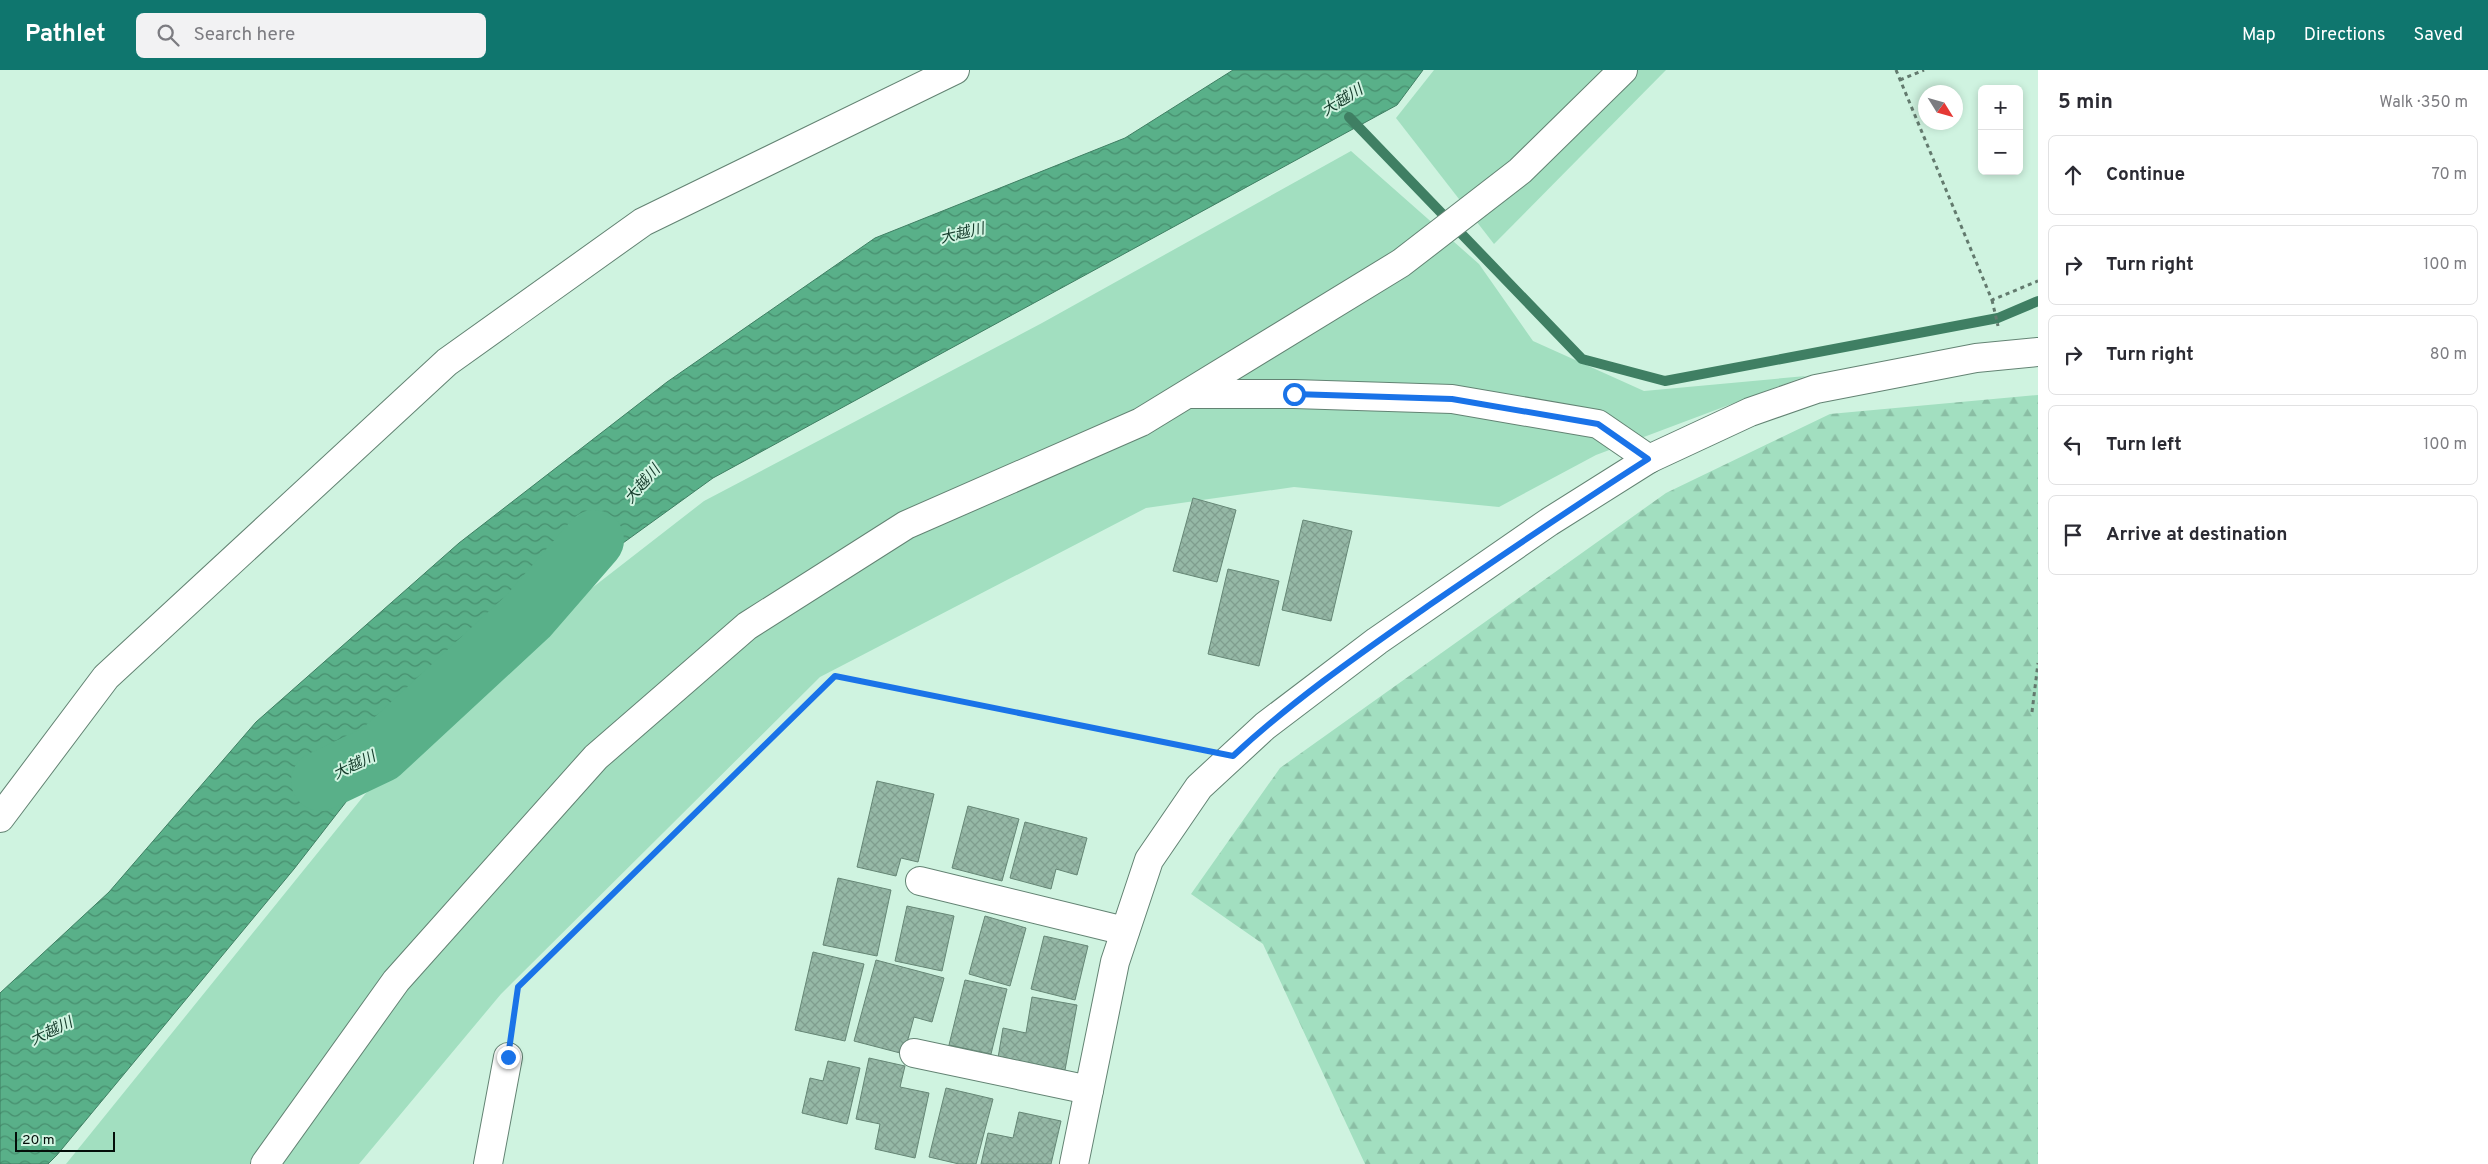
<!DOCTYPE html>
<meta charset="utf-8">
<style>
:root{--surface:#fff;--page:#f2f2f3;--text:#2b2b33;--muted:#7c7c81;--line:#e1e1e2;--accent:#0f766e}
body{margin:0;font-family:Overpass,"Noto Sans JP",sans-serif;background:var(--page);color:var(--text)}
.controls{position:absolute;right:15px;top:15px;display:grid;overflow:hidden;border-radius:8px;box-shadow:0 2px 8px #0003}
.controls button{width:45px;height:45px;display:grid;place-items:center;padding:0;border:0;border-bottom:1px solid var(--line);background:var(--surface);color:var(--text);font:25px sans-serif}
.compass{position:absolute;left:1918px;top:15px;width:45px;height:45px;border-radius:50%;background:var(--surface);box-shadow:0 2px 8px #0003;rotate:127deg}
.scale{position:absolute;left:15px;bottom:12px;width:100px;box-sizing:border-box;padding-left:5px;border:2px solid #030e09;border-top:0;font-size:14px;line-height:18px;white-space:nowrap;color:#030e09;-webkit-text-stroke:4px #cff3e0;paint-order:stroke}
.stop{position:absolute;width:15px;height:15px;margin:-11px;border:4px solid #1a73e8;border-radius:50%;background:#fff}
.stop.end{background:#1a73e8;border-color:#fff;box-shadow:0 1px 5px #0008}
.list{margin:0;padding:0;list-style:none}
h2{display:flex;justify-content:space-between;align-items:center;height:65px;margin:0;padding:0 20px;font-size:21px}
h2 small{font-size:16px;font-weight:400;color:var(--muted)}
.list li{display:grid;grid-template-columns:32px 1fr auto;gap:15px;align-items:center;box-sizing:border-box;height:80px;margin:0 10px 10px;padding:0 10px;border:1px solid var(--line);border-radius:8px}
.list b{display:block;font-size:19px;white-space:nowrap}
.list em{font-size:16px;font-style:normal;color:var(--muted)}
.icon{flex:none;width:28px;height:28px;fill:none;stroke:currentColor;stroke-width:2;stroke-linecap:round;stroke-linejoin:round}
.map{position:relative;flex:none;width:2038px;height:1094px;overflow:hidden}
header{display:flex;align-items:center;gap:30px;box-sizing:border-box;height:70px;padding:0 25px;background:var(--accent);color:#fff}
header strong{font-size:24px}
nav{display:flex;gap:28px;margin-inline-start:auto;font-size:18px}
.search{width:350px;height:45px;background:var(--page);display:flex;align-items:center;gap:12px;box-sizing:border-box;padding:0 18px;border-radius:8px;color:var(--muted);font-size:19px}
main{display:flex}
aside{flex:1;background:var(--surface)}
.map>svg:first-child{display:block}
.grass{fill:#a2dfc0}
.forest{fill:url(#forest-firs)}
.water{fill:url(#water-waves);stroke:#3f7f63}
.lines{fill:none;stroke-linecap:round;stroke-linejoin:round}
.stream{stroke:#3f7f63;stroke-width:10}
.river{stroke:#59b089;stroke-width:60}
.building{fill:url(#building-cross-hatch);stroke:#658675}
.minor-casing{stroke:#638373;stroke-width:30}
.tertiary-casing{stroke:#638373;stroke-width:30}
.path{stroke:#637a6e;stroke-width:3;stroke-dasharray:4 4;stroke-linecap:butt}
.minor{stroke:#fff;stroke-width:28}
.tertiary{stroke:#fff;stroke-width:28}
.route{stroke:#1a73e8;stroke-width:6}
.labels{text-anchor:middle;stroke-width:4;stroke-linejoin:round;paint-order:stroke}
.water-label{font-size:15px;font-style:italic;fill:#153b2b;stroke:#cff3e0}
</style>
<header>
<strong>Pathlet</strong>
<div class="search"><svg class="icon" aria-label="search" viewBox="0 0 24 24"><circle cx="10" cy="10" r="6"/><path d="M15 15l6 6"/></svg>Search here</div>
<nav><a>Map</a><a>Directions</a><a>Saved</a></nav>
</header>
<main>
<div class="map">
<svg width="2038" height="1094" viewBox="0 0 2038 1094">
<defs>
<pattern id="forest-firs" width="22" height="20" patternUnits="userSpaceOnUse" patternTransform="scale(1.25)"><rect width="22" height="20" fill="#a2dfc0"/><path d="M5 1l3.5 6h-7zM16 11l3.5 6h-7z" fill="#8abea4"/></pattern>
<pattern id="water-waves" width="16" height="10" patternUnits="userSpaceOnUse" patternTransform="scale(1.25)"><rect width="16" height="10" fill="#59b089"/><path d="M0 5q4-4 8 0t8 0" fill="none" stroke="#478e6e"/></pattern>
<pattern id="building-cross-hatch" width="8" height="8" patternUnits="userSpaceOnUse" patternTransform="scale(1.25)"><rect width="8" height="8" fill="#95b8a6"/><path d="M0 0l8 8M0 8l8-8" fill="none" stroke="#7f9d8e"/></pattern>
</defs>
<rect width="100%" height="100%" fill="#cff3e0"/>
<g class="grass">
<polygon points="1434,0 1666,0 1494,174 1396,48"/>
<polygon points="1351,81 1479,194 1533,271 1644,321 1806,306 1596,385 1499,437 1294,417 1146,438 820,607 501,924 359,1094 66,1094 379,707 516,577 704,431 1042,253"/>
</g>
<polygon class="forest" points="2038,325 2038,1094 1365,1094 1263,874 1191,824 1280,698 1666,423 1830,344"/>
<polygon class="water" points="1233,0 1423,0 1397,35 713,408 450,598 294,799 57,1085 48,1094 0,1094 0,923 109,822 256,652 459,473 667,312 875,168 1125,68"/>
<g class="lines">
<polyline class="stream" points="1349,47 1582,289 1665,311 1998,248 2038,231"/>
<polyline class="river" points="321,711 380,683 528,546 594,470"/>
</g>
<g class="building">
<polygon points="1193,428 1236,440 1217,512 1173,501"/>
<polygon points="1303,450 1352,461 1331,551 1282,540"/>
<polygon points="1228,499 1279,511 1259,596 1208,584"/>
<polygon points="877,711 934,724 918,792 901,788 896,806 857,797"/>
<polygon points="968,736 1019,749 1002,811 952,798"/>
<polygon points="1025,752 1087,768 1077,805 1056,799 1051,819 1010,808"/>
<polygon points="838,808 891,820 877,886 823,875"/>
<polygon points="907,836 954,846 942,901 895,891"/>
<polygon points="985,846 1026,858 1010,916 969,904"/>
<polygon points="1044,866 1088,876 1075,930 1031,919"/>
<polygon points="813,882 864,894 845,971 795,960"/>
<polygon points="876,890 944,908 932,952 914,947 904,984 854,971"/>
<polygon points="965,910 1007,919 991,984 949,975"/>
<polygon points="1032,927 1077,935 1065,1000 998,988 1003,958 1026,963"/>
<polygon points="869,988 905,996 900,1017 929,1023 915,1088 875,1079 880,1054 856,1049"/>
<polygon points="828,991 860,998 847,1054 802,1043 810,1008 823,1011"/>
<polygon points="946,1018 993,1029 976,1094 959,1094 929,1087"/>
<polygon points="1019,1042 1061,1051 1051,1094 981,1094 988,1063 1013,1068"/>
</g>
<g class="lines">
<defs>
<g id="minor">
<polyline points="1188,324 1294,324 1452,329 1598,354 1649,389"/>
<polyline points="0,748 106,607 447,292 643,152 955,0"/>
<polyline points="920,811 1125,861"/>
<polyline points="914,983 1089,1020"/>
<polyline points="265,1094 396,911 596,687 747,556 906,455 1141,352 1401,193 1520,101 1623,0"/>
<polyline points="488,1094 508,987"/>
</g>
<polyline id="tertiary" points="1074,1094 1115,892 1149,790 1199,717 1265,656 1377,571 1549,452 1649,389 1750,342 1816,319 1976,288 2038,282"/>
</defs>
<use href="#minor" class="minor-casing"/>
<use href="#tertiary" class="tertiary-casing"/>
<g class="path">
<polyline points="1896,0 1992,230 2038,211"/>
<polyline points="1900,10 1924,0"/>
<polyline points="1992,230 1998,256"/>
<polyline points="2032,642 2038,593"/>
<polyline points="512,957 518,917 835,606 1195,678"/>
</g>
<use href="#minor" class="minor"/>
<use href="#tertiary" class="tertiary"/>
</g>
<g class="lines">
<path class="route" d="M508 987 518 917 835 606 1233 686C1293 630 1361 583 1428 536 1501 486 1574 436 1648 389L1598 354 1452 329 1294 324"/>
</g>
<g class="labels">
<g class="water-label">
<text transform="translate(1342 30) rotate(-32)" y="5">大越川</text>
<text transform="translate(962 163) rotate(-13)" y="5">大越川</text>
<text transform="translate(642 414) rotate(-49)" y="5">大越川</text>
<text transform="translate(354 695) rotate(-26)" y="5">大越川</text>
<text transform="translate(51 961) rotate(-26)" y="5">大越川</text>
</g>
</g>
</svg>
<div class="controls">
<button>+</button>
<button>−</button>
</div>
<svg class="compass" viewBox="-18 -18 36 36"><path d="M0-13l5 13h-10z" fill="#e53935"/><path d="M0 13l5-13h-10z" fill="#7c7c81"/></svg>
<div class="scale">20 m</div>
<div class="stop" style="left:1294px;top:324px"></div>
<div class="stop end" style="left:508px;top:987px"></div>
</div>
<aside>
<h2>5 min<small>Walk · 350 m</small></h2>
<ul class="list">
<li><svg class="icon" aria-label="ahead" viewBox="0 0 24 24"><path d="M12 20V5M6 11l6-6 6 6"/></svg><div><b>Continue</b></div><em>70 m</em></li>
<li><svg class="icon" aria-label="right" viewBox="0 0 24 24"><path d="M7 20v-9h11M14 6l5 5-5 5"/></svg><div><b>Turn right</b></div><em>100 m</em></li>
<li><svg class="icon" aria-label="right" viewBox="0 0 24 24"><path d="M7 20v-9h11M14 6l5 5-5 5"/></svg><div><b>Turn right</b></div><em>80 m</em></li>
<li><svg class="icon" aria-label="left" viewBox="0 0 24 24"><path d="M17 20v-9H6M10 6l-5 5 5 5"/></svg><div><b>Turn left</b></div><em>100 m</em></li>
<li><svg class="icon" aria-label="arrive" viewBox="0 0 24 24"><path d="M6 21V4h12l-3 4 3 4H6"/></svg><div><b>Arrive at destination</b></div></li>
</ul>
</aside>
</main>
